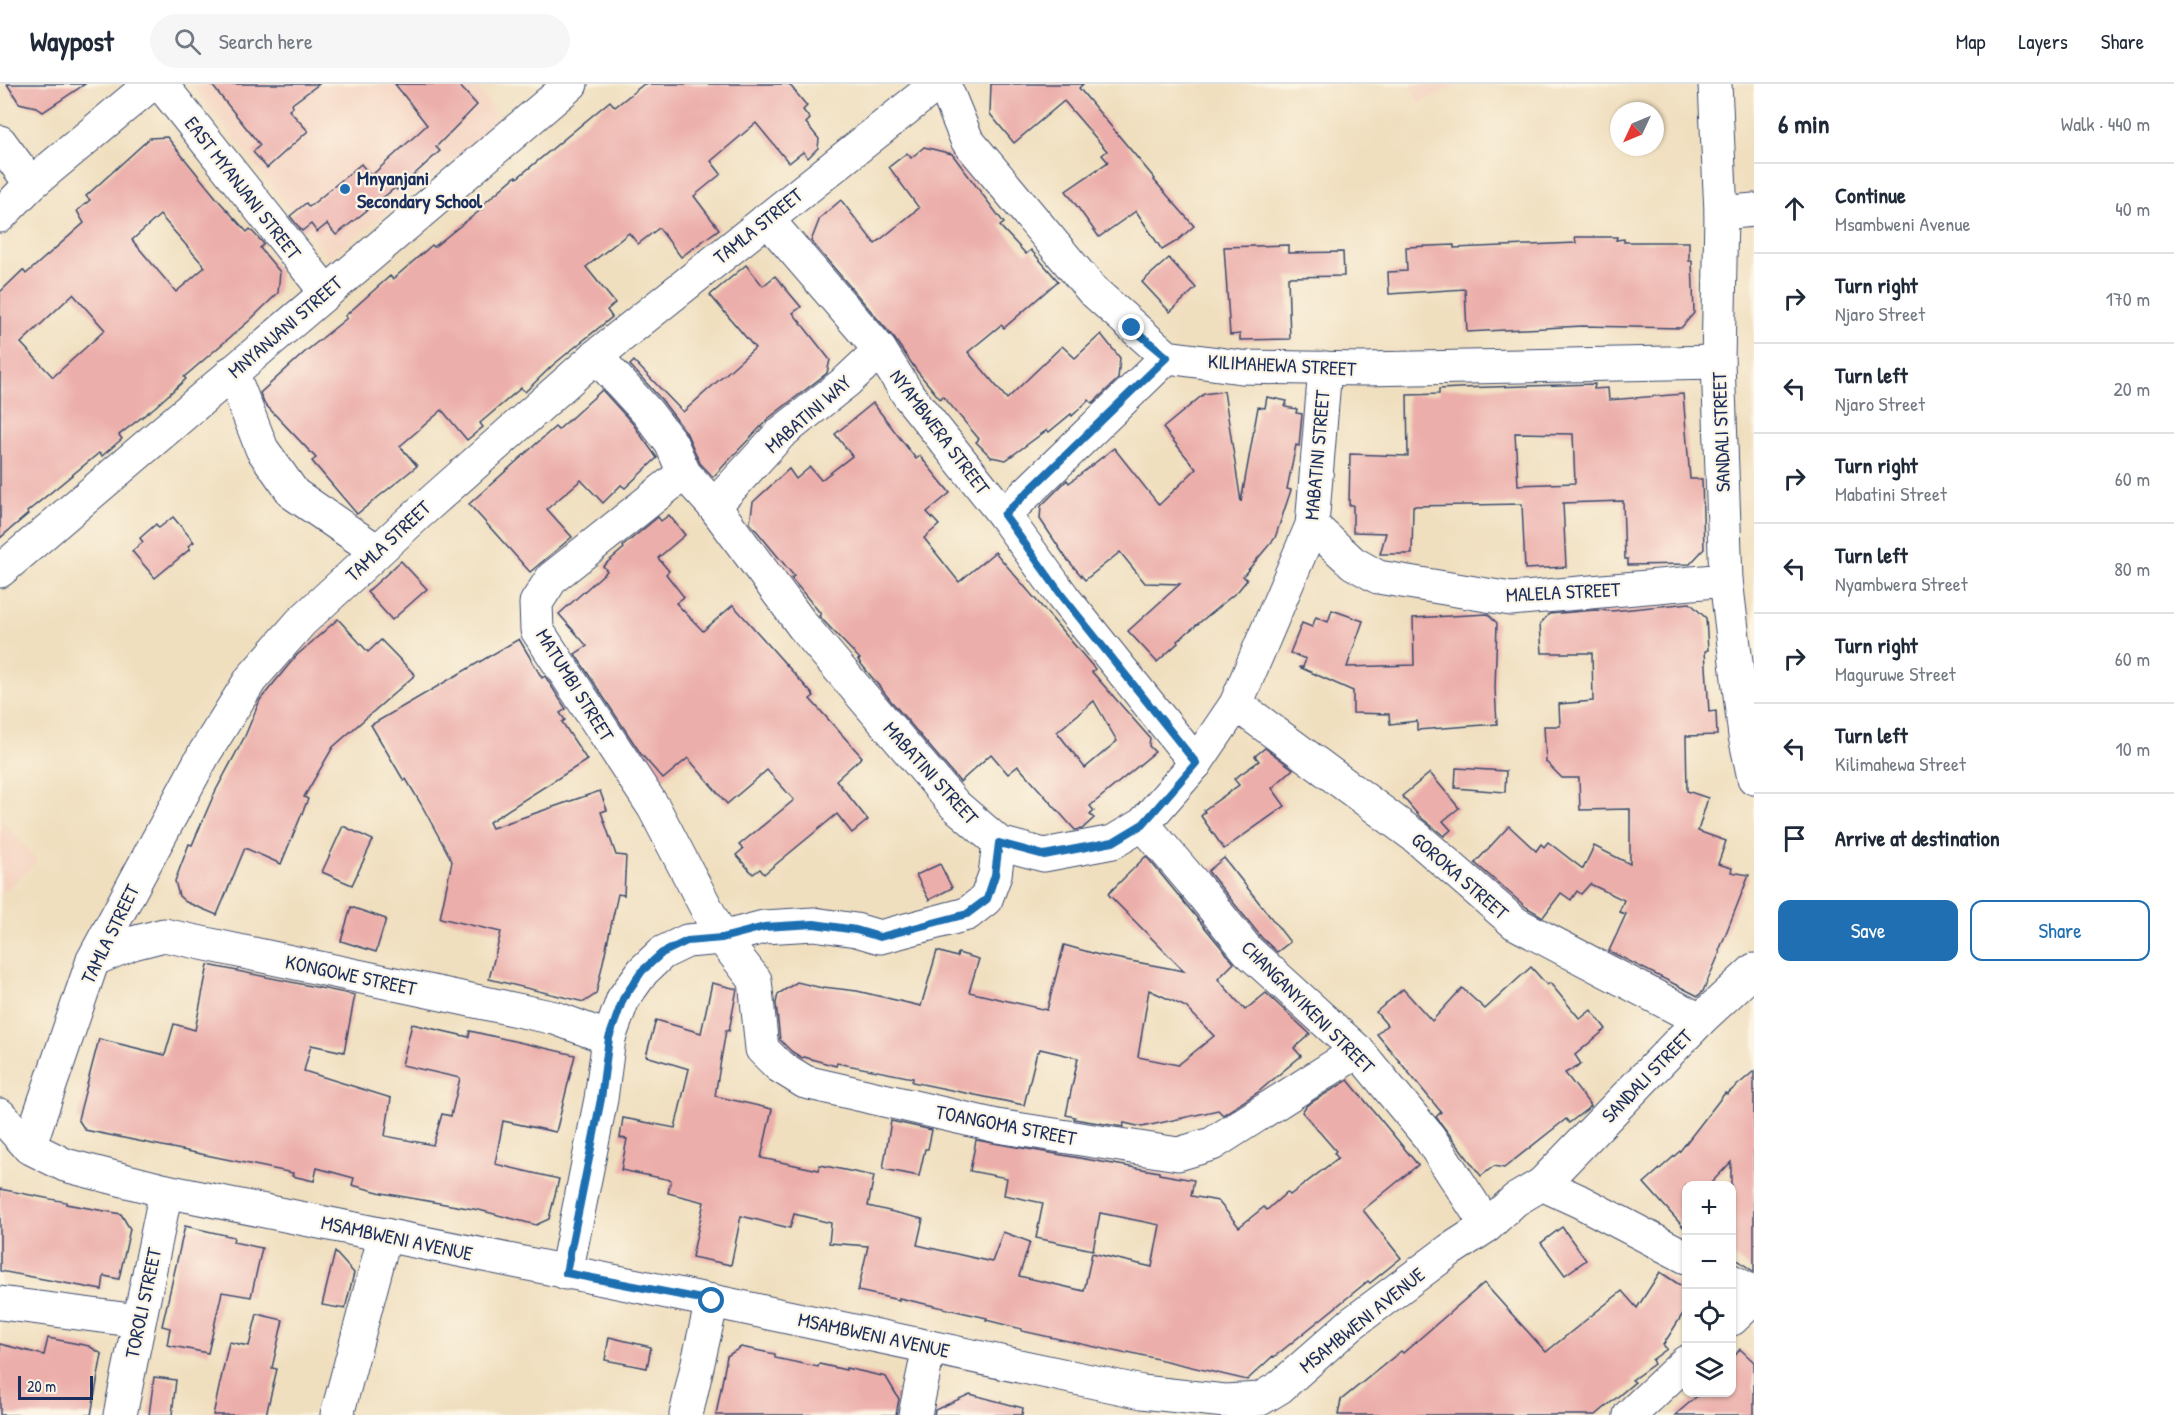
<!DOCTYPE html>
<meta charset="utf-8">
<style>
:root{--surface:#fff;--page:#f6f6f7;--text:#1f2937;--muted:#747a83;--line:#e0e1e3;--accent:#1f6fb2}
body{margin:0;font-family:"Patrick Hand",sans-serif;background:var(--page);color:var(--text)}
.controls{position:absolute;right:18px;bottom:18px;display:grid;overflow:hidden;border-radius:12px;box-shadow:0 2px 4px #0004}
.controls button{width:54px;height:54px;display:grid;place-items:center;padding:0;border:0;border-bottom:2px solid var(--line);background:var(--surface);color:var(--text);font:30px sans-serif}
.compass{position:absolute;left:1610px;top:18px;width:54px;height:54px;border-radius:50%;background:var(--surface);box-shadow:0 2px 4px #0004;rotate:226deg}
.scale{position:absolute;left:18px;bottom:15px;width:75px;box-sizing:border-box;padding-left:6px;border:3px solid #1b2f5e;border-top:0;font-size:16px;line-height:21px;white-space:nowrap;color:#1b2f5e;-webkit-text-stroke:4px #fcf5e5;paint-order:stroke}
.stop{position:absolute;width:18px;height:18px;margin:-14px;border:4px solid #1f6fb2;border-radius:50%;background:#fff}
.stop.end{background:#1f6fb2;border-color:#fff;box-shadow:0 2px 6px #0008}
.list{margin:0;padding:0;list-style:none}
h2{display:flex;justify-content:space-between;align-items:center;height:78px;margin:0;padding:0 24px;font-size:26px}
h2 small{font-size:20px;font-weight:400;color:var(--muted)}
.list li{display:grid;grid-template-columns:39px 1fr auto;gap:18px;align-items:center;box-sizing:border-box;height:90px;padding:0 24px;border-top:2px solid var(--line)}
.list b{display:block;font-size:22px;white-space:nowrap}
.list p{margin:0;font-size:20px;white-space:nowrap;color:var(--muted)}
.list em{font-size:20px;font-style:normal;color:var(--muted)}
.actions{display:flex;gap:12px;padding:18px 24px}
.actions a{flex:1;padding:14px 0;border:2px solid var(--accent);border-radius:12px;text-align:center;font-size:21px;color:var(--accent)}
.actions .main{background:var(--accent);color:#fff}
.icon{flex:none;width:33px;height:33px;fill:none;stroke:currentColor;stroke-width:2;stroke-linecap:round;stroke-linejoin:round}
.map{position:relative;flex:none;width:1754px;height:1331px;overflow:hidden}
header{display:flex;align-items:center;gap:36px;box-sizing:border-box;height:84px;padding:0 30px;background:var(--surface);border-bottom:2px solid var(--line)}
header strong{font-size:28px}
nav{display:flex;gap:33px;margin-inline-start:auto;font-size:21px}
.search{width:420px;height:54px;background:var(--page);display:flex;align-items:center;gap:15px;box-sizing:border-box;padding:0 21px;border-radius:33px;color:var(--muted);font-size:22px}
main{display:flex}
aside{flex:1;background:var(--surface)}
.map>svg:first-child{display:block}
.built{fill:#f5d3c1}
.building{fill:#ecaeaa;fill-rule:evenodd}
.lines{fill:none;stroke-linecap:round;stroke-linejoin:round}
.minor-casing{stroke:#3b496d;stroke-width:35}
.minor{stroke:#fff;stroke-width:33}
.route{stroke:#1f6fb2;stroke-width:8}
.poi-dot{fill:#1f6fb2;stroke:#fcf5e5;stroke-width:2}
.labels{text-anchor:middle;stroke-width:4.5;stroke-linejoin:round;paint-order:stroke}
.poi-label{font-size:20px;font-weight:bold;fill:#1b2f5e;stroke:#fcf5e5;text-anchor:start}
.street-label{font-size:20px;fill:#1b2f5e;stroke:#fcf5e5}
</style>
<header>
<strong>Waypost</strong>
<div class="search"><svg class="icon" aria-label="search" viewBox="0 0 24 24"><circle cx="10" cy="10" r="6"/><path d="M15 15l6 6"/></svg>Search here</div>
<nav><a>Map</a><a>Layers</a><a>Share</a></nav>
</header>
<main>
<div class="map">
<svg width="1754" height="1331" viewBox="0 0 1754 1331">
<rect width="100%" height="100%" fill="#fcf5e5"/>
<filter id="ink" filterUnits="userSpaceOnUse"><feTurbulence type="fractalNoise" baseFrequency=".0167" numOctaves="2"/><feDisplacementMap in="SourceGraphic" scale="12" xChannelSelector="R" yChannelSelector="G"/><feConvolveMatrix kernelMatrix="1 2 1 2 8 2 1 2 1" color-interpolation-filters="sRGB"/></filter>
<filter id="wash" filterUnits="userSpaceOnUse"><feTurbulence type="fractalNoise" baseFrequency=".008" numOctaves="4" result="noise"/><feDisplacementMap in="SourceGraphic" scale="24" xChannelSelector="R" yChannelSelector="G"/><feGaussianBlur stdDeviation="1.35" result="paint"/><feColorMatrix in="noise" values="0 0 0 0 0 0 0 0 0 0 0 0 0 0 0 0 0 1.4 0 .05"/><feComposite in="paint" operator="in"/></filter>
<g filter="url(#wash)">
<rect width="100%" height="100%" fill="#f0dfbf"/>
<g class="built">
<polygon points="191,0 474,0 502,37 329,174"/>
<polygon points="1410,0 1458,0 1419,19"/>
<polygon points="0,735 38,777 0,811"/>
</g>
<g id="blocks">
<g class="building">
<polygon points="7,0 85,0 43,28 36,23 19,19"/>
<polygon points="211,0 319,0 292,20 293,23 289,26 308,47 267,84 253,68 260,61"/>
<polygon points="395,0 458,0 477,21 436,63 440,67 397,106 395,104 336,151 327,140 317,148 311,140 302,147 290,132 306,119 309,123 361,80 371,92 427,41"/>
<polygon points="644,0 789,0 807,22 803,26 810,35 806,39 819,55 818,64 808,74 803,68 789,79 756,39 711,77 721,90 694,112 719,145 681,173 659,144 638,160 629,149 586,183 615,219 607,226 612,233 553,281 525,308 521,304 480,339 483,343 467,356 442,326 400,362 417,382 357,430 312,377 316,374 264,319 260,309 305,268 347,234 345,232 390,192 393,195 432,161 434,163 455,146 482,125 480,123 516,92 517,94 610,17 615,23"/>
<polygon points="991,0 1083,0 1079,4 1155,95 1154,96 1194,142 1177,157 1162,166 1136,127 1099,153 1066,107 1108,78 1102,71 1107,67 1064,17 1014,59 990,30"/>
<path d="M167 53 218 116 247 148 250 145 264 160 260 164 280 188 278 209 249 237 184 293 186 295 155 323 119 351 122 355 102 372 99 369 27 428 28 430 0 454V208L23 186 26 190 84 139 77 127 90 116 86 112 150 54ZM160 131 205 183 176 208 132 156ZM73 210 105 246 53 293 21 259Z"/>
<polygon points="924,63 952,70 1004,139 1000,142 1026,170 1031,166 1058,197 1004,244 1001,241 968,268 1007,315 1062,262 1075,274 1101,250 1120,274 1118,295 1096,316 1092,319 1089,316 1072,332 1071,330 1049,348 1047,346 1006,376 991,373 976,358 979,355 943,312 940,315 917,287 894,254 811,157 820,134 841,116 875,160 919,124 889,83 907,69 911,74"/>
<polygon points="1575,153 1617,153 1616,156 1624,155 1624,158 1689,158 1689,177 1692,177 1694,229 1681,244 1582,242 1467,248 1465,205 1389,210 1388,188 1407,187 1406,163 1454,161 1454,164 1576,159"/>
<polygon points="1288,161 1288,169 1343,168 1344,192 1288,193 1290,255 1240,256 1240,250 1230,251 1224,163"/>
<polygon points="1169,174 1196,204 1170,228 1142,198"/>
<polygon points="746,181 763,202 775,192 801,223 793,229 830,276 827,289 769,334 713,393 700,379 686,348 661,315 630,281 634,277 683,328 755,264 710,211"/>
<path d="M1595 300 1594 305 1608 304 1609 316 1683 310 1690 395H1702L1704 465 1690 480 1628 481V475H1625L1623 417 1563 419 1566 483 1525 485 1522 420 1413 422 1412 470H1380L1386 449 1353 448V421H1349L1350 370 1408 372 1407 311 1439 310V305L1459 304ZM1515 349 1573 350 1575 399 1518 401Z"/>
<polygon points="602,306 633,340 657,374 625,404 621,401 603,419 581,396 547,425 572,453 530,488 469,420 555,343 558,346"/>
<polygon points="1224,307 1241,418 1258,323 1265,324 1267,313 1287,317 1285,323 1297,325 1296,329 1302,330 1299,362 1296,361 1287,405 1291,406 1275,454 1243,492 1247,496 1238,507 1177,557 1178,559 1157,578 1128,547 1180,500 1145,499 1120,468 1085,496 1066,474 1040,435 1041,422 1067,396 1069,399 1114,364 1159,421 1196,385 1163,344 1204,310"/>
<path d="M873 319 916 375 920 372 950 409 927 428 939 441 924 454 959 498 995 468 1095 585 1092 588 1150 654 1149 662 1155 668 1090 722 1094 727 1090 731 1094 734 1082 745 1075 746 1018 682 1008 690 991 670 960 698 891 617 858 576 860 575 819 532 821 530 791 494 794 492 750 439 753 418 789 385 796 395 810 383 821 396 852 372 835 350ZM1094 617 1117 657 1085 684 1057 648Z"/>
<polygon points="669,431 685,451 658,474 669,487 666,490 684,513 676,519 703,547 733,521 814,612 810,615 862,673 836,696 868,736 852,749 837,730 764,790 760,785 753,790 736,771 743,765 739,761 794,716 767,686 727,720 688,674 663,695 641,670 575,570 587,562 559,530 607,487 603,482 624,464 623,462 658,433 661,437"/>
<polygon points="173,433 194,458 188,462 190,465 155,494 132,467 143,458 140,454 156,440 159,444"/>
<polygon points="401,477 427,505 392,536 367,508"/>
<polygon points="1690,519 1706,534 1708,566 1705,567 1709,628 1716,627 1717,651 1686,652 1687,707 1708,714 1698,747 1726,757 1718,780 1732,784 1731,788 1749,791 1719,867 1720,868 1703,907 1698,912 1609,867 1626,830 1619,828 1624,816 1590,800 1581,810 1577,807 1571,816 1561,809 1543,833 1526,823 1475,779 1509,742 1536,767 1541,760 1544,763 1548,758 1583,785 1594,762 1630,780 1630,725 1580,726 1579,694 1562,694 1546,678 1544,642 1560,642 1559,620 1593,617 1592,569 1542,569 1540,540 1549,530 1595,526 1612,527"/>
<polygon points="1332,526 1363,537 1347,583 1414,581 1413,534 1488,530 1497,539 1495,605 1497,640 1417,646 1417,637 1390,640 1389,630 1353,629 1353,607 1299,583 1303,583 1306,575 1290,569 1302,539 1312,543 1316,533 1328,538"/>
<polygon points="338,535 368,568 381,556 415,591 333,663 304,713 308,715 281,780 245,764 217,831 186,818 179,812 175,797 189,760 192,761 215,708 245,652 260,616 296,572"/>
<polygon points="519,555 542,594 545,592 566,625 560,629 565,636 562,638 587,676 489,738 492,744 600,707 607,726 601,728 616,771 626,772 624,811 618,810 596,910 584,918 489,895 501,848 440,834 452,777 421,720 406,695 404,697 371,641"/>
<polygon points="1265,664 1293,685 1272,704 1285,722 1224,765 1201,732 1205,728 1204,726 1239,701 1234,695 1259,677 1255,672"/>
<polygon points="1456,684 1506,687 1505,708 1455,704"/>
<polygon points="1430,689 1459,724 1443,737 1451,746 1444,752 1419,732 1402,712"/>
<polygon points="343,742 373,756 352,801 322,788"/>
<path d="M1146 772 1234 879 1218 895 1245 926 1266 909 1310 950 1294 964 1301 972 1257 1009 1223 1031 1218 1026 1142 1043 1124 1039 1123 1043 1074 1035 1075 1033 1066 1031 1078 974 1040 965 1039 968H1037L1024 1021 912 998 913 994 837 979 836 982 804 973 802 974 791 967 780 956 776 919 778 910 797 898 822 904 823 903 857 907 921 922 937 867 957 873 958 869 979 875 969 908 1047 926 1064 861 1099 871 1184 887 1108 810ZM1149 906 1186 923 1214 952 1178 981 1138 973Z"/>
<polygon points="1224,774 1290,858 1277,868 1262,854 1208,787"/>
<polygon points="940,780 952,804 929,816 916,791"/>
<polygon points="351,823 386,835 376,868 341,857"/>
<polygon points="208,881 355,911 344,968 311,961 304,987 391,1014 385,1052 433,1061 442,1030 451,1032 460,994 402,981 412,940 469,953 470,947 575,971 556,1048 503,1037 495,1080 559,1095 549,1135 536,1141 479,1126 382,1109 352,1101 354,1094 317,1084 314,1097 292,1092 293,1089 85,1046 78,1035 99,955 165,971 174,940 195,946"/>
<polygon points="1531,883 1547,901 1550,899 1580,935 1591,926 1606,945 1575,971 1581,980 1565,989 1591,1022 1569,1039 1566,1035 1504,1084 1494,1082 1481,1092 1436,1033 1441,1028 1377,950 1387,941 1376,928 1403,905 1432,937 1462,904 1485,925"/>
<polygon points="712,899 737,905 729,947 726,946 715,1012 772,1025 761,1074 819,1086 820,1081 874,1092 868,1122 923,1135 917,1161 992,1178 1003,1148 1030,1158 1019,1192 1084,1207 1092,1169 1152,1183 1160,1141 1100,1129 1093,1166 1036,1154 1043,1119 1004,1111 1007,1094 970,1087 976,1056 1159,1088 1159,1090 1194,1096 1191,1112 1218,1117 1239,1143 1264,1123 1267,1126 1287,1108 1290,1111 1338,1074 1334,1069 1336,1067 1302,1028 1307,1021 1348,996 1418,1081 1363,1126 1401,1174 1370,1199 1368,1197 1274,1273 1273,1272 1247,1296 1128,1268 1127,1270 1022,1247 1022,1245 986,1236 987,1234 899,1214 899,1216 858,1207 868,1162 829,1159 831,1139 794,1130 790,1144 741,1132 731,1181 692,1173 704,1118 668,1109 671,1096 621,1086 627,1055 620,1054 623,1034 675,1044 689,985 646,972 656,936 701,949"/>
<polygon points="1754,987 1754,1188 1731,1171 1731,1078 1709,1101 1686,1101 1686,1146 1644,1099 1680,1067 1725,1009 1727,1010"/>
<polygon points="891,1037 932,1046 928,1065 925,1065 919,1092 883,1085"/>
<polygon points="0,1105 66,1118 66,1120 121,1130 130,1145 119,1195 104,1192 102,1206 0,1187"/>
<polygon points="185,1142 234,1153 233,1158 262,1164 251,1213 222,1208 208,1269 167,1261 170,1244 162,1242"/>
<polygon points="1562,1143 1586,1176 1565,1191 1541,1159"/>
<polygon points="335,1168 354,1189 345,1225 322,1221"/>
<polygon points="1660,1188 1686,1205 1686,1225 1663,1261 1667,1265 1652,1276 1654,1280 1632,1296 1635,1298 1596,1331 1338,1331 1341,1316 1401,1267 1403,1269 1484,1199 1546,1268 1622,1207 1637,1224"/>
<polygon points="257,1230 283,1236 272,1284 277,1285 266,1331 213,1331 229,1258 249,1262"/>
<polygon points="609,1253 651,1263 647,1284 605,1276"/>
<polygon points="48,1254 89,1262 102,1270 91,1331 0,1331 0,1260 44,1271"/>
<polygon points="741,1263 775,1270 775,1274 818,1283 819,1280 846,1286 846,1284 886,1293 899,1315 896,1331 716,1331 727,1272"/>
<polygon points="1740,1265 1754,1278 1754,1331 1675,1331 1702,1308 1731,1308 1731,1277"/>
<polygon points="154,1293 176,1296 172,1331 149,1331"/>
<polygon points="970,1310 1023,1324 1022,1331 934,1331 935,1326"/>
</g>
</g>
</g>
<g filter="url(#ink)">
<use href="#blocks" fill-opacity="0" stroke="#3b496d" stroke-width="1.5"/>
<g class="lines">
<defs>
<g id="minor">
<polyline points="161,0 326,208"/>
<polyline points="944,0 967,56 1092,206 1167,273 1241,283 1363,285 1718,278"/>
<polyline points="1715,0 1721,129 1718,278 1726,496 1745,652 1754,694"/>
<polyline points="0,58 31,100"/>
<polyline points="1721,129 1754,126"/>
<polyline points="0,132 31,100 151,0"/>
<polyline points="767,135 880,266 909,312 1004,431 1063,513 1196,679"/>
<polyline points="596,272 647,328 671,359 684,389 714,422 803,542 955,721 999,759 1044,771 1113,758 1143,740 1196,679 1236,620 1312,441 1325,284"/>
<polyline points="232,288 262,365 294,410 377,467"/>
<polyline points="684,389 552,494 536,519 537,546 654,724 722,854 755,896 762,965 779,982 805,998 997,1042 1178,1070 1212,1060 1358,967"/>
<polyline points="714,422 781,349 847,297 880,266"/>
<polyline points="1004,431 1167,273"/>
<polyline points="1312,441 1353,479 1378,493 1511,515 1726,496"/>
<polyline points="0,487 571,0"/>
<polyline points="1236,620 1416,753 1515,839 1700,936"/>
<polyline points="1143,740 1194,800 1248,867 1358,967 1429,1053 1487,1142"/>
<polyline points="93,876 133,859 164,851 555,934 609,954"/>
<polyline points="0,1031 29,1063 65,1081 166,1107 712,1217 1142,1308 1225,1317 1260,1315 1280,1303 1351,1240 1450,1166 1487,1142 1515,1116 1542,1100 1579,1117 1686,1173"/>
<polyline points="29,1063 93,876 204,670 251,595 301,538 417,431 596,272 937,0"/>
<polyline points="1542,1100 1700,936 1754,886"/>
<polyline points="566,1189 601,1015 609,954 623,915 643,887 662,869 687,857 722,854 764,843 814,840 856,846 880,853 967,830 986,815 995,791 999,759"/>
<polyline points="1732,1197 1754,1209"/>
<polyline points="0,1219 139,1237"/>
<polyline points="1732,1235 1754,1214"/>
<polyline points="120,1331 166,1107"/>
<polyline points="337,1331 385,1151"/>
<polyline points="686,1331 712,1217"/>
<polyline points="915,1331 929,1263"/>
<polyline points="1630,1331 1686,1278"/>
</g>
</defs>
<use href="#minor" class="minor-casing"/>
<use href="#minor" class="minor"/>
</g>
</g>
<g class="lines" filter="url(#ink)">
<polyline class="route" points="712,1217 566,1189 601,1015 609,954 623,915 642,887 662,869 687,857 722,854 764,843 814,840 856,846 880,853 967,830 987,815 995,791 999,759 1044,771 1113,758 1143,740 1196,679 1063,513 1004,431 1167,273 1132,244"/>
</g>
<circle class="poi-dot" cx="345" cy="105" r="6"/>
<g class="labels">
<g class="poi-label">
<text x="357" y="101">Mnyanjani<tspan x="357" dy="23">Secondary School</tspan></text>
</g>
<g class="street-label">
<text transform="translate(243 104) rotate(52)" y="7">EAST MYANJANI STREET</text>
<text transform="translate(758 142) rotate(-39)" y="7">TAMLA STREET</text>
<text transform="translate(285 243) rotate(-41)" y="7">MNYANJANI STREET</text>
<text transform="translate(1282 281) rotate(3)" y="7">KILIMAHEWA STREET</text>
<text transform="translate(808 330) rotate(-41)" y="7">MABATINI WAY</text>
<text transform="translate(940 348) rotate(53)" y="7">NYAMBWERA STREET</text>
<text transform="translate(1721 348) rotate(-92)" y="7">SANDALI STREET</text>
<text transform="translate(1317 371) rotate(-85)" y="7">MABATINI STREET</text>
<text transform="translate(388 457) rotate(-43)" y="7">TAMLA STREET</text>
<text transform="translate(1563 508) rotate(-3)" y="7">MALELA STREET</text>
<text transform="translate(575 601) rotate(58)" y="7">MATUMBI STREET</text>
<text transform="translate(931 689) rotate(48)" y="7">MABATINI STREET</text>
<text transform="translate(1460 792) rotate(41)" y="7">GOROKA STREET</text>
<text transform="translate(110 850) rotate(-64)" y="7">TAMLA STREET</text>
<text transform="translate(351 891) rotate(12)" y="7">KONGOWE STREET</text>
<text transform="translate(1308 923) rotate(45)" y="7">CHANGANYIKENI STREET</text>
<text transform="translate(1647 992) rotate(-46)" y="7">SANDALI STREET</text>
<text transform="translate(1006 1041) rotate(11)" y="7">TOANGOMA STREET</text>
<text transform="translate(397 1154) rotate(12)" y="7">MSAMBWENI AVENUE</text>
<text transform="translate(143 1219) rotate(-78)" y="7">TOROLI STREET</text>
<text transform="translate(1362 1236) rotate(-39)" y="7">MSAMBWENI AVENUE</text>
<text transform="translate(874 1251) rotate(12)" y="7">MSAMBWENI AVENUE</text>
</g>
</g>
</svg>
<div class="controls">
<button>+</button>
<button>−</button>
<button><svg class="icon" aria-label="locate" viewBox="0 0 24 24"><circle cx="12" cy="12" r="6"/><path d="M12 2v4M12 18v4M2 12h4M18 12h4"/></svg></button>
<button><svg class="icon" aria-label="layers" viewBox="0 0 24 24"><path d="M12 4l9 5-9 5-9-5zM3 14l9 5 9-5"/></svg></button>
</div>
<svg class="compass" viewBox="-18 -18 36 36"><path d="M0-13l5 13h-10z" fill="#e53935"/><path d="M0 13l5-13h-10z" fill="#747a83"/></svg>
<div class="scale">20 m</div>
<div class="stop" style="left:712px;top:1217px"></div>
<div class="stop end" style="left:1132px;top:244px"></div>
</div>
<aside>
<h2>6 min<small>Walk · 440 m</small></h2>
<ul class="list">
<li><svg class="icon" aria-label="ahead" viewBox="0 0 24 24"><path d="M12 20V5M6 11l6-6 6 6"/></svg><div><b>Continue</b><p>Msambweni Avenue</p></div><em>40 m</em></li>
<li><svg class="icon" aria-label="right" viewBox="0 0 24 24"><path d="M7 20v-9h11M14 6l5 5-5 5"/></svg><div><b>Turn right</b><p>Njaro Street</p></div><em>170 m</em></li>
<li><svg class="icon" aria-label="left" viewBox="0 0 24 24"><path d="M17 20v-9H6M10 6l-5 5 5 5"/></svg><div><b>Turn left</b><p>Njaro Street</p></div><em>20 m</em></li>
<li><svg class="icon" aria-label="right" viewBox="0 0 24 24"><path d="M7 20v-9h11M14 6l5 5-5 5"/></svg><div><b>Turn right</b><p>Mabatini Street</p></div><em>60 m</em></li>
<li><svg class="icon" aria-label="left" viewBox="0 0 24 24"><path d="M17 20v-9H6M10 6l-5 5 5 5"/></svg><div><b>Turn left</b><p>Nyambwera Street</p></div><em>80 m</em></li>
<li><svg class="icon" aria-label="right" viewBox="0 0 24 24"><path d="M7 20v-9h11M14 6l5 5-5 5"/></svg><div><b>Turn right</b><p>Maguruwe Street</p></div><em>60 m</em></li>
<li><svg class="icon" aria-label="left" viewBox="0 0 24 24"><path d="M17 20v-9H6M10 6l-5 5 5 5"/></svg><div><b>Turn left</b><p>Kilimahewa Street</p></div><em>10 m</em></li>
<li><svg class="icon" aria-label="arrive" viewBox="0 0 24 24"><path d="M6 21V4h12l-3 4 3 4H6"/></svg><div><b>Arrive at destination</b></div></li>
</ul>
<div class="actions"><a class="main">Save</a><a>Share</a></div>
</aside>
</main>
